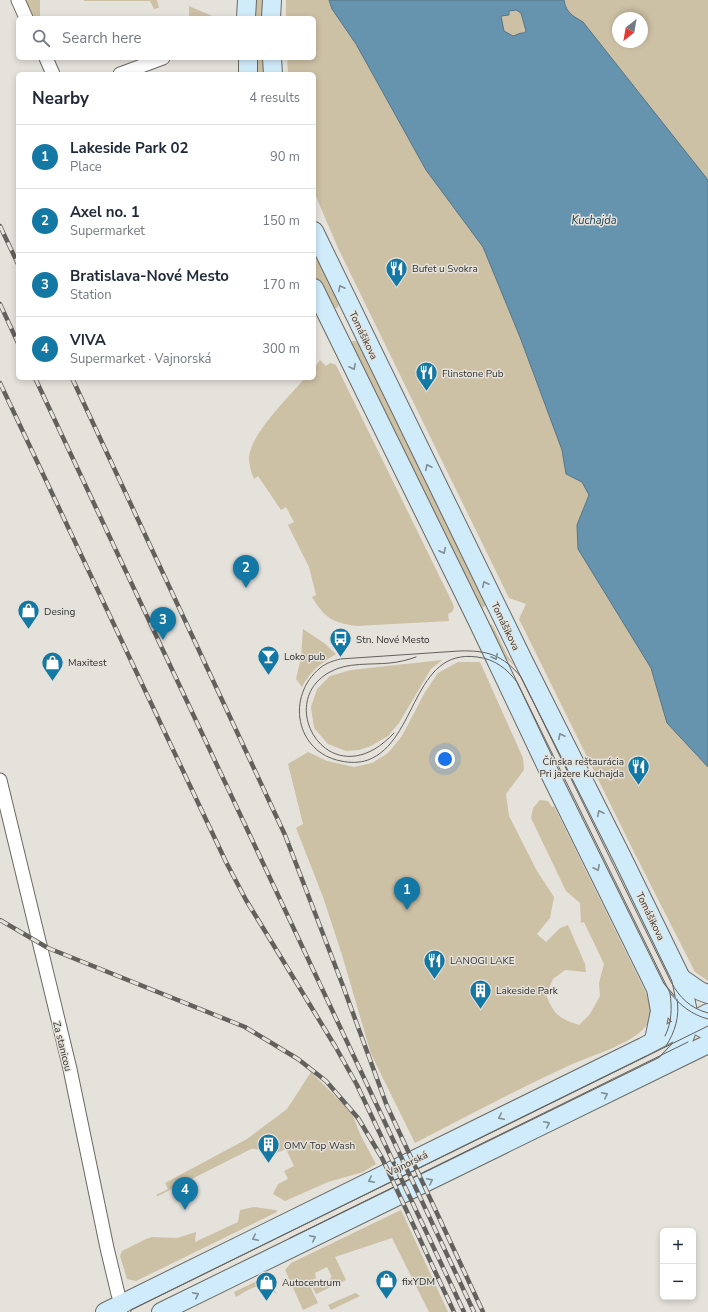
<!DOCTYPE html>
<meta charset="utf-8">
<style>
:root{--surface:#fff;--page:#f6f6f7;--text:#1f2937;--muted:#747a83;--line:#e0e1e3;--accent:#1478a4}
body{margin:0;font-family:"Nunito Sans",sans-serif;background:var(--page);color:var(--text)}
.controls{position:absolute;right:12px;bottom:12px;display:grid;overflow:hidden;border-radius:6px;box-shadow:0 2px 6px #0003}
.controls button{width:36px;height:36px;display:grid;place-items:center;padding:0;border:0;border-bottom:1px solid var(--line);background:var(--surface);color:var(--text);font:20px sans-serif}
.compass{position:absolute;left:612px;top:12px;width:36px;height:36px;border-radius:50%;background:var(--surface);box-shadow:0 2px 6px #0003;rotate:211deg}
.you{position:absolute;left:445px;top:759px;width:14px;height:14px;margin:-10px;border:3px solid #fff;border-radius:50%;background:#1a73e8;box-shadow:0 0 0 6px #1a73e833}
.badge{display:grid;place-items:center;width:26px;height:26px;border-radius:50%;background:var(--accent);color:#fff;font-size:13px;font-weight:700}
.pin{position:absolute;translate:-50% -33px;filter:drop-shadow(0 1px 2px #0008)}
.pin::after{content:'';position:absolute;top:21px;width:14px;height:12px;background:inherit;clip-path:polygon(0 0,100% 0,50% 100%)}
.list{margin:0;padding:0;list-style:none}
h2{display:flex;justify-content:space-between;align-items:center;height:52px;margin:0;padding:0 16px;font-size:17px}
h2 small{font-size:13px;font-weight:400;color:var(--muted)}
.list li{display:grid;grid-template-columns:26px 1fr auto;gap:12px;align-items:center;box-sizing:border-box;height:64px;padding:0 16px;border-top:1px solid var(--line)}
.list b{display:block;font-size:15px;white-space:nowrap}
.list p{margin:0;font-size:13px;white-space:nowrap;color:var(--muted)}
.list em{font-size:13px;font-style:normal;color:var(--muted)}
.icon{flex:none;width:22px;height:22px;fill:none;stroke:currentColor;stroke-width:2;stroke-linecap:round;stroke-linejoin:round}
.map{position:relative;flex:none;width:708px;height:1312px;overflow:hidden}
.search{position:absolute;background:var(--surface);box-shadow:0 2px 6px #0003;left:16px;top:16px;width:300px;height:44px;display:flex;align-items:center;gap:10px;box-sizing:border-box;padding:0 14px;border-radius:6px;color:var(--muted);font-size:15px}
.panel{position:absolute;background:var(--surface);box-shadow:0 2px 6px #0003;left:16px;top:72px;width:300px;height:308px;border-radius:6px}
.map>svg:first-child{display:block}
.green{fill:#ccc0a5;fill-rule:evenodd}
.water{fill:#6693ad;stroke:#567687;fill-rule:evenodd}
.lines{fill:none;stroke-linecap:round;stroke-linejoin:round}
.minor-casing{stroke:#6b6963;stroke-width:15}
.secondary-casing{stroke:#6b6963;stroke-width:20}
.minor{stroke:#fff;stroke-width:13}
.secondary{stroke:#d0ecfb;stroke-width:18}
.tram{stroke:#63615d;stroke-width:1}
.rail-casing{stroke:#63615d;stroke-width:4.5}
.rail{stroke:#e5e2dc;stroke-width:3;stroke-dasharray:9;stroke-linecap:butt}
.oneway{stroke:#818e94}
.labels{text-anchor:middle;stroke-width:3;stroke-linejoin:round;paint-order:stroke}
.poi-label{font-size:10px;fill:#32312e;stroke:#e5e2dc;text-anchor:start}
.street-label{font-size:10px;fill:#32312e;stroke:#e5e2dc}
.water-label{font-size:11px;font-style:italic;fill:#143a4e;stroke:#e5e2dc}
</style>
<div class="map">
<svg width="708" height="1312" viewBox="0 0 708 1312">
<rect width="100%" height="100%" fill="#e5e2dc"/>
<g class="green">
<polygon points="26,0 40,0 40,18 33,18"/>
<polygon points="84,0 157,0 159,8 154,9 150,1 84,1"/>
<rect x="252" y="0" width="13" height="18"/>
<path d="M286 0H708V981L695 972 634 852 519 619 526 604 509 598 338 248 314 192V74H288L287 58H314V18H286ZM618 18H642V42H618Z"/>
<polygon points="189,6 217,18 189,18"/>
<polygon points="254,58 266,58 268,74 256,74"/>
<polygon points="314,246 339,301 339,305 337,308 333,308 329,306 314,275"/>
<path d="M352 341H355L360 343 487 603C485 607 483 608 479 608L350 345Z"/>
<path d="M320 360 326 366 330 363 336 365 453 604 454 608 452 612 448 614 449 621 356 626C331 622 325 618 312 597L316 595 309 567 288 525 294 522 286 507 281 510 258 476 254 479C251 472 249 465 249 458 250 434 290 396 305 378H314V368Z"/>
<polygon points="483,622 489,623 493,626 507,655 515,666 508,660 499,655"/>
<path d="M303 629 324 643 336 654C319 665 312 669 302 687L296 679 301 658Z"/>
<polygon points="442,660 431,669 399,723 388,736 371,746 359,750 346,751 328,744 314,728 311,707 317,689 330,676 351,670"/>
<path d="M458 662H480L523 758 524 770 506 794 509 816 537 871 554 897 550 918 537 934 546 942 560 928 568 925 585 964 586 972 565 970 553 979 546 995C554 1014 558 1018 579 1025L590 1014 600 996 599 983 604 964 584 922 581 923 580 903 566 891 531 818 533 808 540 800 548 801 552 807 554 806 647 995C650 1005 654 1016 646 1026 631 1045 589 1056 568 1066 516 1090 465 1117 415 1143L371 1054 342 955 323 897 296 828 303 824 288 764 308 752 327 761 354 767 372 763 388 753 402 736 425 692 438 673Z"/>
<path d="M311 1072 343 1104 353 1116 360 1134 376 1164 363 1172 328 1182 285 1201 273 1194 278 1184 288 1179 284 1171 294 1166 286 1149 274 1154 271 1152C264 1153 260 1148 251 1149L158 1196 156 1195 168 1189 165 1183 247 1139 287 1109Z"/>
<polygon points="254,1207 276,1210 277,1212 136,1281 127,1279 120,1256 122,1251 146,1239 152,1237 177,1238 196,1232 195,1242 238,1222 240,1210"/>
<polygon points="401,1210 448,1312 429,1312 392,1238 335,1257 346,1280 316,1294 311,1284 318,1280 321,1286 331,1282 330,1278 332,1277 327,1267 315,1273 316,1278 308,1282 318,1303 303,1310 286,1272 285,1270 291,1263"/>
<path d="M263 1278 270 1283 277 1294C275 1293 272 1290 270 1288 260 1281 245 1292 236 1297L234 1292Z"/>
<polygon points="356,1293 360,1296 331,1310 328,1305 353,1294"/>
</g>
<path class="water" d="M329 0H564C566 13 573 16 583 22L708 180V767L667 723 651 668 578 549 577 525 589 495 582 482 566 474 562 450 520 337 483 247 426 170 356 44 332 9ZM516 10 521 13 526 31 524 33H521L513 36 504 31 501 16 509 15V11Z"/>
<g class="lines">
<defs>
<g id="minor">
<polyline points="18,0 26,18"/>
<polyline points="46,58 53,74"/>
<polyline points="120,74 163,58"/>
<polyline points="0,780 70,1069 107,1248 118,1294 124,1310"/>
</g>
<g id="secondary">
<polyline points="246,18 247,0"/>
<polyline points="271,18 272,0"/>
<polyline points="248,58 248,74"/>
<polyline points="272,58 273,74"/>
<polyline points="314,231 524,662 622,857 681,978 690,1022 680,1049 666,1064"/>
<polyline points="314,288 478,622 552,778 656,989 660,1011 654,1040"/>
<polyline points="681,978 700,991 708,994"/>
<polyline points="657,990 678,1015 708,1031"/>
<polyline points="105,1312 643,1047 708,1013"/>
<polyline points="161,1312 708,1044"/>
</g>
</defs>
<use href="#minor" class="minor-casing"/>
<use href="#secondary" class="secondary-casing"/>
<use href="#minor" class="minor"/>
<use href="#secondary" class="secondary"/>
<g class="tram">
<path d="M394 733C331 801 272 703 330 672 347 662 371 665 390 663 399 662 408 660 416 657"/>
<path d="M708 1013C690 1008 680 998 671 982L521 677C503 655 487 650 459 651L340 659C333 661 326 663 320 668 286 696 295 752 341 761 350 763 359 763 368 760 418 741 412 648 477 657 495 659 507 669 517 682L670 993C680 1005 692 1015 708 1019"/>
<path d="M665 1036C672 1022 672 1008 670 993"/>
<path d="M666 1046C675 1032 680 1016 677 999"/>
<polyline points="290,1238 688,1042"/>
<polyline points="127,1312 708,1026"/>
</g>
<defs>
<g id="rail">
<polyline points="0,226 18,264"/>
<polyline points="0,304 18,343"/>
<polyline points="35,378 474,1312"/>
<polyline points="72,378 285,835 343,986 387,1106 483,1312"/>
<polyline points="0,383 226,862 246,900 335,1046 357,1085 464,1312"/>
<polyline points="0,920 48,948 245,1027 298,1059 326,1081 358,1118 382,1158 454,1312"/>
</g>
</defs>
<use href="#rail" class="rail-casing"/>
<use href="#rail" class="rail"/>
</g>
<defs><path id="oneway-chevron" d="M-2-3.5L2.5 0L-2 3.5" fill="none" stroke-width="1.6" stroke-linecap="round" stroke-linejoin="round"/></defs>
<g class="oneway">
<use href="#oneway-chevron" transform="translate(341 288) rotate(-117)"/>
<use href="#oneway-chevron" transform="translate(353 367) rotate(64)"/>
<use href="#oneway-chevron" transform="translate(428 467) rotate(-116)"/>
<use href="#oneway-chevron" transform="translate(443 551) rotate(64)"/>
<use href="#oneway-chevron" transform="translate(485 584) rotate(-116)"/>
<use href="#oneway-chevron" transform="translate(495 657) rotate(64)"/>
<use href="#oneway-chevron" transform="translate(561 736) rotate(-117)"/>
<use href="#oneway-chevron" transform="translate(600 813) rotate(-117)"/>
<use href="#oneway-chevron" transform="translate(597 868) rotate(64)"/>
<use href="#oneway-chevron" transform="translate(605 1095) rotate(-27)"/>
<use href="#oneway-chevron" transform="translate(501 1117) rotate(154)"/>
<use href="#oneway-chevron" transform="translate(547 1124) rotate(-26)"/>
<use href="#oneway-chevron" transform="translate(371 1180) rotate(154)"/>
<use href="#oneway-chevron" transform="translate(430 1181) rotate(-26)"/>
<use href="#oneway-chevron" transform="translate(255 1238) rotate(154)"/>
<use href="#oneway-chevron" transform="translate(313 1238) rotate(-26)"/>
<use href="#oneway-chevron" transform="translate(196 1295) rotate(-26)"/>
</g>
<defs>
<symbol id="restaurant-pin" viewBox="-11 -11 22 30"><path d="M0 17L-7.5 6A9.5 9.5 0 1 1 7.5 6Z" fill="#1478a4" stroke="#e5e2dc"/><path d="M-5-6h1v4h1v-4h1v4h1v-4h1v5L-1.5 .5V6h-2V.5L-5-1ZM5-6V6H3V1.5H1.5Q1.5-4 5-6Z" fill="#fff"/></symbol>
<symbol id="shop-pin" viewBox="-11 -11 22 30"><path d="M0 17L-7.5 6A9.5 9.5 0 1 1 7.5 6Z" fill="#1478a4" stroke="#e5e2dc"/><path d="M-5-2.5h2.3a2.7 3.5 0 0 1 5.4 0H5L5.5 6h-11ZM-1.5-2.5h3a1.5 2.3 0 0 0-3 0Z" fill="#fff"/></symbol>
<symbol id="bus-pin" viewBox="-11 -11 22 30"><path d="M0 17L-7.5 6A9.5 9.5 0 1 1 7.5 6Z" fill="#1478a4" stroke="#e5e2dc"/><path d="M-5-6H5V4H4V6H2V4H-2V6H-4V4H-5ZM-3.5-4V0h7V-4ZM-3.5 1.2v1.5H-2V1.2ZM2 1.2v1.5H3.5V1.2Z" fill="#fff"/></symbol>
<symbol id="bar-pin" viewBox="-11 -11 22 30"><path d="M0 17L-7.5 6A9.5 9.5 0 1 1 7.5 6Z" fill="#1478a4" stroke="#e5e2dc"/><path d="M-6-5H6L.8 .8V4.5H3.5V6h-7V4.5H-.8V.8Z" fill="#fff"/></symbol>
<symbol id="building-pin" viewBox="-11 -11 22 30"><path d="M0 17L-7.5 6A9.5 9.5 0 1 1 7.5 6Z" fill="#1478a4" stroke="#e5e2dc"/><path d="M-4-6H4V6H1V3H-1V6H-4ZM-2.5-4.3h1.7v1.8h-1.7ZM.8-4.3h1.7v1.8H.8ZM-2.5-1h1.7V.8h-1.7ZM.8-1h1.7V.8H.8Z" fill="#fff"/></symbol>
</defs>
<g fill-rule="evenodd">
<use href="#restaurant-pin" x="384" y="256" width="25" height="34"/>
<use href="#restaurant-pin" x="414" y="360" width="25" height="34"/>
<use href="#shop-pin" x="16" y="598" width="25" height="34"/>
<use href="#bus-pin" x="328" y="626" width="25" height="34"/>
<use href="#bar-pin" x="256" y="644" width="25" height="34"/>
<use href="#shop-pin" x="40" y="650" width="25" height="34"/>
<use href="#restaurant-pin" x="626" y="754" width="25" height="34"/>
<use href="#restaurant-pin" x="422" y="948" width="25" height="34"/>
<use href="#building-pin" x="468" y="978" width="25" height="34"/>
<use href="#building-pin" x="256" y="1132" width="25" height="34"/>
<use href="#shop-pin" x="374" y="1268" width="25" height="34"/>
<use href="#shop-pin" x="254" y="1270" width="25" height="34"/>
</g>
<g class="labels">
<g class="poi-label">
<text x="412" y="272">Bufet u Svokra</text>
<text x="442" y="377">Flinstone Pub</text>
<text x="44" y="615">Desing</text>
<text x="356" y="643">Stn. Nové Mesto</text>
<text x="284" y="660">Loko pub</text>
<text x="68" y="666">Maxitest</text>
<text x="624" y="765" text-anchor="end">Čínska reštaurácia<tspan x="624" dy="12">Pri jazere Kuchajda</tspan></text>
<text x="450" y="964">LANOGI LAKE</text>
<text x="496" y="994">Lakeside Park</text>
<text x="284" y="1149">OMV Top Wash</text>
<text x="402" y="1285">fixYDM</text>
<text x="282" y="1286">Autocentrum</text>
</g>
<g class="street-label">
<text transform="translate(364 335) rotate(64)" y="4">Tomášikova</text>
<text transform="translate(506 626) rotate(64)" y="4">Tomášikova</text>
<text transform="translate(651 916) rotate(64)" y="4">Tomášikova</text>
<text transform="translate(63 1046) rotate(76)" y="4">Za stanicou</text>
<text transform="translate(407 1163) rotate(-26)" y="4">Vajnorská</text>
</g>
<g class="water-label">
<text x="594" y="224">Kuchajda</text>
</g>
</g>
</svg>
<div class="controls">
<button>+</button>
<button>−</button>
</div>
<svg class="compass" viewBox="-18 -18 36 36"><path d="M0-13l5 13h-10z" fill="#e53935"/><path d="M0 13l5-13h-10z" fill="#747a83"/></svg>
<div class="you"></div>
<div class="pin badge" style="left:407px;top:910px">1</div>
<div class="pin badge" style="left:246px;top:588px">2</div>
<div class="pin badge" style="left:163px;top:640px">3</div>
<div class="pin badge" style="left:185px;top:1210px">4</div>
<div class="search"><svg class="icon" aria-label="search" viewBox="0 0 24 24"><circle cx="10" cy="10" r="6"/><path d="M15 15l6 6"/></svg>Search here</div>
<section class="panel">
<h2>Nearby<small>4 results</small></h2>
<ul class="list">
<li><span class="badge">1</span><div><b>Lakeside Park 02</b><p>Place</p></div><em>90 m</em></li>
<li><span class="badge">2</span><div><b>Axel no. 1</b><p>Supermarket</p></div><em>150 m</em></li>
<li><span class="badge">3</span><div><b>Bratislava-Nové Mesto</b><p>Station</p></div><em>170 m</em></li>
<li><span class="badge">4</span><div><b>VIVA</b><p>Supermarket · Vajnorská</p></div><em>300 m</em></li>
</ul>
</section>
</div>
